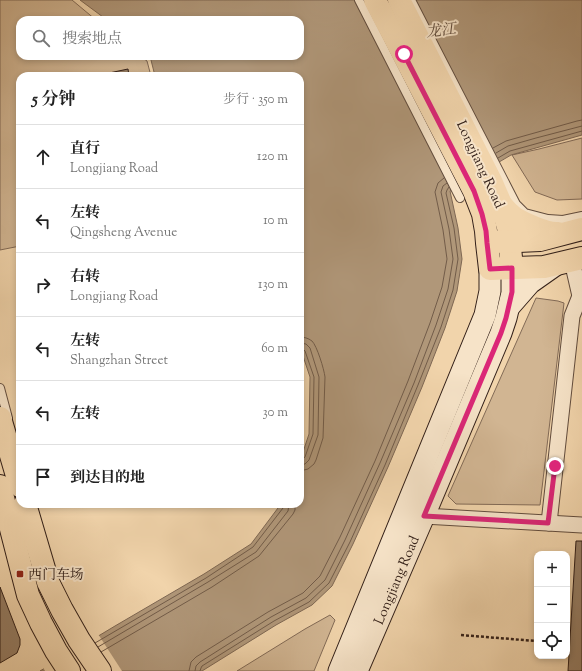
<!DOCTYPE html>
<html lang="zh">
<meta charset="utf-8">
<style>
:root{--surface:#fff;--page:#f6f6f6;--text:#222;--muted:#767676;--line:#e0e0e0}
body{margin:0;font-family:"Sorts Mill Goudy","Noto Serif SC",serif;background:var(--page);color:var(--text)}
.controls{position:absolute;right:12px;bottom:12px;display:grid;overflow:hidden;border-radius:8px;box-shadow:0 2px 6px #0003}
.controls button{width:36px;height:36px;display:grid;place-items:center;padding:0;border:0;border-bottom:1px solid var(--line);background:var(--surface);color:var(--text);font:20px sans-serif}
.stop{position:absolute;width:12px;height:12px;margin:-9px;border:3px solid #db2777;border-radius:50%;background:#fff}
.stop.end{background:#db2777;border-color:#fff;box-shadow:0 1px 4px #0008}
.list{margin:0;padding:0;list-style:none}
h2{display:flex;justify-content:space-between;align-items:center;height:52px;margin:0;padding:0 16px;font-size:17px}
h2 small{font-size:13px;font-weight:400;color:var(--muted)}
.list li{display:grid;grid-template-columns:26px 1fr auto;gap:12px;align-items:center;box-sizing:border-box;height:64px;padding:0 16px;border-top:1px solid var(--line)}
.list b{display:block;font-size:15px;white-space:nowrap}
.list p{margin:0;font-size:13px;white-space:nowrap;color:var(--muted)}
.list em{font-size:13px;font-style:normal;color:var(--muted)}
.icon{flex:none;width:22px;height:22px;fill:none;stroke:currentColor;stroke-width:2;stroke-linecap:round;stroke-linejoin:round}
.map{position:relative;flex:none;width:582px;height:671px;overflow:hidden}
.search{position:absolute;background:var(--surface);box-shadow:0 2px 6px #0003;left:16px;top:16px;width:288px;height:44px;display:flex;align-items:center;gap:10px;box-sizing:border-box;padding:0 14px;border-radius:12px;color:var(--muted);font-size:15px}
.panel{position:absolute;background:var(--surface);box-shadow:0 2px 6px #0003;left:16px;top:72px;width:288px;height:436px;border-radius:12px}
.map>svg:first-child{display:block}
.green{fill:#d1b592;stroke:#826a56}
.water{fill:#b09779;stroke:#7e6753}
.pier{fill:#f1d4ab}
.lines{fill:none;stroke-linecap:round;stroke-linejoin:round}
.shore{stroke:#725c49;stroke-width:1}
.building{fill:#967e65;stroke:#332019}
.service-casing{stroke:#624d3e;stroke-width:10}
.minor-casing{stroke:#624d3e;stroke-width:17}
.secondary-casing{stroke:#332019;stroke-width:23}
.primary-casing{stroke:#332019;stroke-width:24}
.path{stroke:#332019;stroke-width:2.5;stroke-dasharray:3 2;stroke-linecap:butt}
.service{stroke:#f6e3c8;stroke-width:8}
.minor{stroke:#f6e3c8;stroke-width:15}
.secondary{stroke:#f6e3c8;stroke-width:21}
.primary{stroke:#f1d4ab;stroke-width:22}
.route{stroke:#db2777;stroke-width:5}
.poi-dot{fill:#8f2418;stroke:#f6e3c8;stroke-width:1.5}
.labels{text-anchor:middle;stroke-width:4;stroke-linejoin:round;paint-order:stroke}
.street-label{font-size:14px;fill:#332019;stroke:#f6e3c8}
.poi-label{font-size:14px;fill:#332019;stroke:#f6e3c8;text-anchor:start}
.water-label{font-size:15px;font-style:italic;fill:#5f4a3b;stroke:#f6e3c8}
</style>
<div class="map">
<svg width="582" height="671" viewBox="0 0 582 671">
<rect width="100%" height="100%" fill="#f1d4ab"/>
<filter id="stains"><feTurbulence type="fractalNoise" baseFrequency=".005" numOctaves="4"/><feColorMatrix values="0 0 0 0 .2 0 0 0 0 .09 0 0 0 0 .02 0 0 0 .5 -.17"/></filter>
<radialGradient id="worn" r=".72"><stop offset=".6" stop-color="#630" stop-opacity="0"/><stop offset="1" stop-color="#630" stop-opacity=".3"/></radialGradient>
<g class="green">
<polygon points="0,0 72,0 96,20 20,20 20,56 140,56 147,61 151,76 20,76 20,246 0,250"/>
<polygon points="582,138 582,199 557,200 535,192 512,155 539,149"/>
<polygon points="536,298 558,301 564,303 540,505 456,504 448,496"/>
<polygon points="330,615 335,620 314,671 237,671 305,629"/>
</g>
<polygon class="water" points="80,0 582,0 582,135 511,155 450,191 458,228 462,259 457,291 445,328 422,387 388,467 353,544 332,586 312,605 276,625 202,671 40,671 115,626 204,574 251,544 281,504 300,504 300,461 309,434 310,377 300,347 300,76 155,76 150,56 300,56 300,20 107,20"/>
<polygon class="pier" points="98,634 122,671 45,671 43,667"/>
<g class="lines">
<g class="shore">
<polyline points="493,148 506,141 577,121 582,120"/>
<polyline points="496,153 508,146 536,138 582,126"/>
<polyline points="498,158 510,151 582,131"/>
<path d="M300 337C304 337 308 338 312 341 317 346 324 369 325 377L323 438 316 460 314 464 308 469 300 471"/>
<polyline points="300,343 306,344 310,348 319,377 318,435 309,460 305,464 300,465"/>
<polyline points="300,348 303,349 305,351 314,377 313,434 305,457 303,459 300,460"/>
<polyline points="95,643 206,578 253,547 283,508 284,504"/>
<polyline points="98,647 208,582 256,552 288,511 289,504"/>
<polyline points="101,652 212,587 259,556 293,514 295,510 295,504"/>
<polyline points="189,671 191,662 196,657 268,612 303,593 320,576 340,537 375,461 408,381 430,323 442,287 447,259 443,230 435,192 438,183 444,178"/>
<polyline points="195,671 196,666 200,662 271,617 306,598 325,580 345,540 380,463 414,383 436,325 448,289 453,259 449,229 441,192 443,186 447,183"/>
<polyline points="200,671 201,668 202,666 274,621 309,602 329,583 350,542 385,465 418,385 441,327 453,290 458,259 454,228 446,193 447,190 449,187"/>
</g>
</g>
<g class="building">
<polygon points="128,69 129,76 95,76"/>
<polygon points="576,541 582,541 582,671 568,671"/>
<polygon points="0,587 20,639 20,645 17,653 0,663"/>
</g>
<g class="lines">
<defs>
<g id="service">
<polyline points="359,0 460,198"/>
<polyline points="411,0 516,204 525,213 548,219 563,220 582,216"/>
<polyline points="0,388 8,418"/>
</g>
<g id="minor">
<polyline points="572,261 580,296"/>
<polyline points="424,516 582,525"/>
<polyline points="549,523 572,316 580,296 582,296"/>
</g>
<g id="secondary">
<polyline points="509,307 530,283 557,264"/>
<polyline points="339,671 485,315 490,291 490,269"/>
<polyline points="357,671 424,516 501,333 506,318 512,293 512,268"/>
</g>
<g id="primary">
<polyline points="375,0 474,191 483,214 486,231 487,243 490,269 544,267 582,258"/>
<polyline points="399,0 491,181 501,204 508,227 512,268"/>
<path d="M501 204C505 209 510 214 515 218 525 224 547 234 558 233"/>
<polyline points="495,242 540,240 582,229"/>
<polyline points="0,418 20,486"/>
<polyline points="0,486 28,595 41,623 56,651 69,671"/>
<polyline points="25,504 48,582 62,610 79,640 100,671"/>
</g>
</defs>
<use href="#service" class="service-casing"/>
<use href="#minor" class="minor-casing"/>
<use href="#secondary" class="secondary-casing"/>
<use href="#primary" class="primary-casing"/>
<polyline class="path" points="461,635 536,641"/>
<use href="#service" class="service"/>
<use href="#minor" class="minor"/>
<use href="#secondary" class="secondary"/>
<use href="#primary" class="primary"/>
</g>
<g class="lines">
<polyline class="route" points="404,54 474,191 482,214 486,231 487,243 490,269 512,268 512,292 506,318 501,333 424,516 548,523 555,466"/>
</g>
<rect class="poi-dot" x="16" y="570" width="8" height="8" rx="2"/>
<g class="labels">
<g class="street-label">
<text transform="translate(481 164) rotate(65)" y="5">Longjiang Road</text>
<text transform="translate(396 580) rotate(-67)" y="5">Longjiang Road</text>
</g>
<g class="poi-label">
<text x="28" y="579">西门车场</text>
</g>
<g class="water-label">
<text transform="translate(441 30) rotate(-7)" y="5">龙江</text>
</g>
</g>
<rect width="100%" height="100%" filter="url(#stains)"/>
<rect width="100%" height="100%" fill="url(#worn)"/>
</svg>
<div class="controls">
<button>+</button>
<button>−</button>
<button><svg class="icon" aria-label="locate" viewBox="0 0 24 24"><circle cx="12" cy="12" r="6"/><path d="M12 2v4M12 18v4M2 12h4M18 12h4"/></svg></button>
</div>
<div class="stop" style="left:404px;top:54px"></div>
<div class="stop end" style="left:555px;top:466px"></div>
<div class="search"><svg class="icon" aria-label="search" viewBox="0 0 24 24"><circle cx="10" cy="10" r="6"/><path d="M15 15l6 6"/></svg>搜索地点</div>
<section class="panel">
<h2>5 分钟<small>步行 · 350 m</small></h2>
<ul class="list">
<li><svg class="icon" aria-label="ahead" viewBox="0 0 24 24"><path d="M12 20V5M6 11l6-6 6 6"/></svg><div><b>直行</b><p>Longjiang Road</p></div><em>120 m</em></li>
<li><svg class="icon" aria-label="left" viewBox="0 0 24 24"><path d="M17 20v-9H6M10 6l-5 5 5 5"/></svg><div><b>左转</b><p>Qingsheng Avenue</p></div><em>10 m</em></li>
<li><svg class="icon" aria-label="right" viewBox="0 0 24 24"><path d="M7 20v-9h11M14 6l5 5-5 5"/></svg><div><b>右转</b><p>Longjiang Road</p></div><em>130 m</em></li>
<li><svg class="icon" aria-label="left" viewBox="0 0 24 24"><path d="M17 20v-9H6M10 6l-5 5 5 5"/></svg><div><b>左转</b><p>Shangzhan Street</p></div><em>60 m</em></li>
<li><svg class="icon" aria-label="left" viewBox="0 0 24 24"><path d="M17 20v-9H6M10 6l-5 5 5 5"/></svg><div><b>左转</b></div><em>30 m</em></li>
<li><svg class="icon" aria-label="arrive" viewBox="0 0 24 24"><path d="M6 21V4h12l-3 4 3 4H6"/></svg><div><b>到达目的地</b></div></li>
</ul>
</section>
</div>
